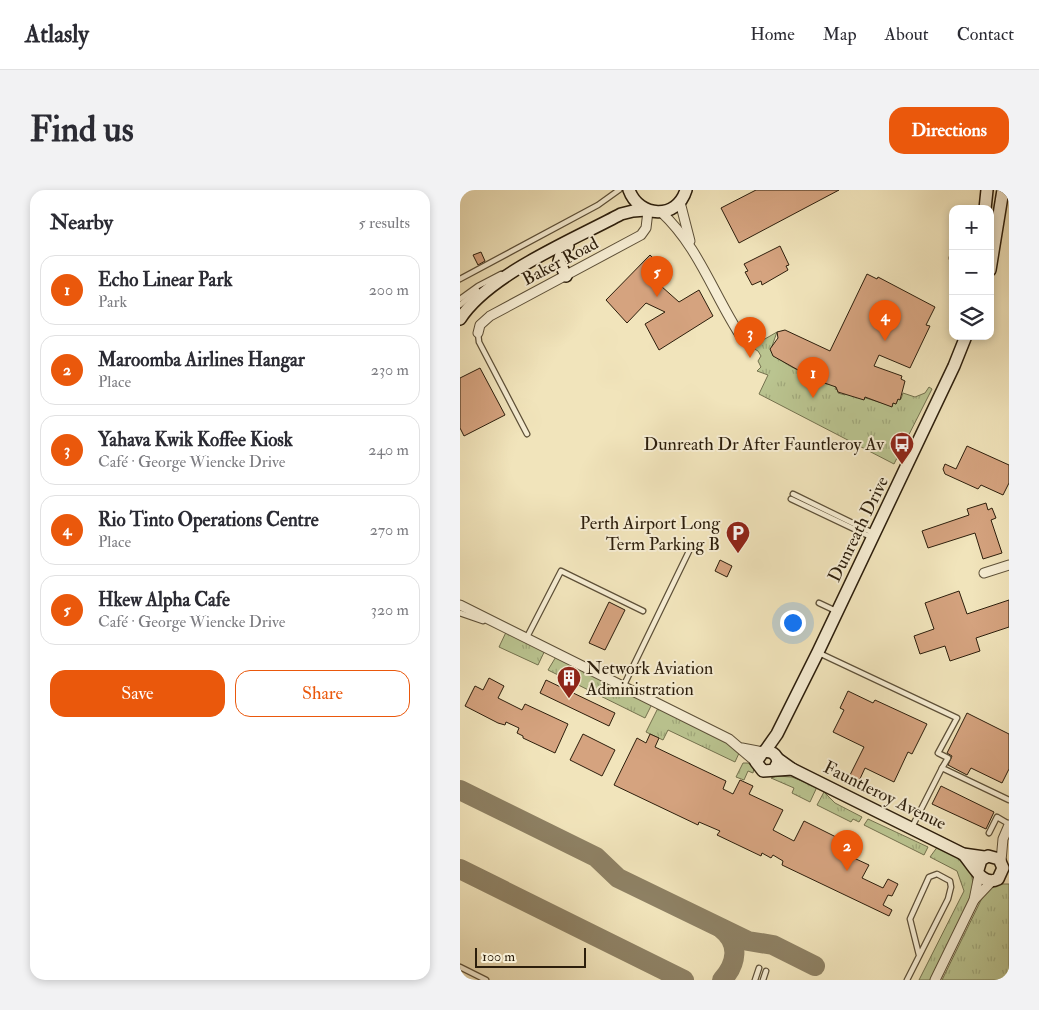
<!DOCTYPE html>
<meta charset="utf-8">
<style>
:root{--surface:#fff;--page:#f2f2f3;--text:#2b2b33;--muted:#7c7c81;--line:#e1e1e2;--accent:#ea580c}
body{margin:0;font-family:"IM FELL Double Pica",serif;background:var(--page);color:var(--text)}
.controls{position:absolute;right:15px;top:15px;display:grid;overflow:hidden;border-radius:10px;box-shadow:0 2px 8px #0003}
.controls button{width:45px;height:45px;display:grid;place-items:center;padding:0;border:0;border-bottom:1px solid var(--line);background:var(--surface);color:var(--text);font:25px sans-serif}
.scale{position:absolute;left:15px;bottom:12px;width:111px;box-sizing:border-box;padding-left:5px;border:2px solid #2c1e0c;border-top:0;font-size:14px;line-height:18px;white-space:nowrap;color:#2c1e0c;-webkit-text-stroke:4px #f6edd3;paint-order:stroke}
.you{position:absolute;left:332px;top:432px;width:18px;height:18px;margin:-12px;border:4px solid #fff;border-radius:50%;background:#1a73e8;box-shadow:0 0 0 8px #1a73e833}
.badge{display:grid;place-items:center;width:32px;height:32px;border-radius:50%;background:var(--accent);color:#fff;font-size:16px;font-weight:700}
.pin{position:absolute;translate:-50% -41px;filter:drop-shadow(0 1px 2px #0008)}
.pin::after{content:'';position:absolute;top:26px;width:18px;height:15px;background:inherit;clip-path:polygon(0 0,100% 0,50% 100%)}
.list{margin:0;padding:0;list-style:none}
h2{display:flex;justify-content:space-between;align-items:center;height:65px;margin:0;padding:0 20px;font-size:21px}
h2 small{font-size:16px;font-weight:400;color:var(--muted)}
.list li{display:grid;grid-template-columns:32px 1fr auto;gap:15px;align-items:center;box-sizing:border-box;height:70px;margin:0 10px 10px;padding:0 10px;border:1px solid var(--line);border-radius:15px}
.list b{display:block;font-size:19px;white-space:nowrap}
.list p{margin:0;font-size:16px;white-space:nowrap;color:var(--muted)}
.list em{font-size:16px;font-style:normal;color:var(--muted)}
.actions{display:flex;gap:10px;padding:15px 20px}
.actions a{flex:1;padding:11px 0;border:1px solid var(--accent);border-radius:15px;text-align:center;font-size:18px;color:var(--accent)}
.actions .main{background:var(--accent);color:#fff}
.icon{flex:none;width:28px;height:28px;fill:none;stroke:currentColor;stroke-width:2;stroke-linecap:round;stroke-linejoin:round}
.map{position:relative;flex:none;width:549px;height:790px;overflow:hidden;border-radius:15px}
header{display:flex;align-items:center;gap:30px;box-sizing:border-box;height:70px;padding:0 25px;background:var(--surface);border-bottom:1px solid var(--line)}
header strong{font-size:24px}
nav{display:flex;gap:28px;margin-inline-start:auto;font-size:18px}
.intro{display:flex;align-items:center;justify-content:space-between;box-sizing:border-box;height:120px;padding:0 30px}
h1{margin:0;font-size:35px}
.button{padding:12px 22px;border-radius:15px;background:var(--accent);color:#fff;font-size:18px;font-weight:700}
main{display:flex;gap:30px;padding:0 30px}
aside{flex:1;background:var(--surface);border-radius:15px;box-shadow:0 2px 8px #0003}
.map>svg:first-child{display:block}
.grass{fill:url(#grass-tufts);stroke:#73714e}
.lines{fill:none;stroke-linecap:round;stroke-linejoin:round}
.taxiway{stroke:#8e8164;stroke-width:20}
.building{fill:#d5a37f;stroke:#2c1e0c}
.lane-casing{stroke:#5d5038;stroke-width:7}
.street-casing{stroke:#5d5038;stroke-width:11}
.secondary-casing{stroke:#2c1e0c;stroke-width:14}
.lane{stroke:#f6edd3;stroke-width:4.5}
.street{stroke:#f6edd3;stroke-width:9}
.secondary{stroke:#f6edd3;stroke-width:11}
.labels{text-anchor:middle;stroke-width:4;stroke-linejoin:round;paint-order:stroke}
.street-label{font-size:18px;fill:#2c1e0c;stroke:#f6edd3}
.poi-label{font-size:18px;fill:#2c1e0c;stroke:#f6edd3;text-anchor:end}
</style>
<header>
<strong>Atlasly</strong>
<nav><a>Home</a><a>Map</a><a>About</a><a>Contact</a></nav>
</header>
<div class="intro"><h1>Find us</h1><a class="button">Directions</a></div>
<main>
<aside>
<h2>Nearby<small>5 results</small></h2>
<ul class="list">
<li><span class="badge">1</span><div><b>Echo Linear Park</b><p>Park</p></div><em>200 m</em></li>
<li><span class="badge">2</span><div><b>Maroomba Airlines Hangar</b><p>Place</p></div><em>230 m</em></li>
<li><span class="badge">3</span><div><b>Yahava Kwik Koffee Kiosk</b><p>Café · George Wiencke Drive</p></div><em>240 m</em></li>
<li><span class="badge">4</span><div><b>Rio Tinto Operations Centre</b><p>Place</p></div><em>270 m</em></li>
<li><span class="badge">5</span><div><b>Hkew Alpha Cafe</b><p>Café · George Wiencke Drive</p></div><em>320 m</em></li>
</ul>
<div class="actions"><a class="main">Save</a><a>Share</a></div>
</aside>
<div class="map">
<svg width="549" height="790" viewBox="0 0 549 790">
<defs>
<pattern id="grass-tufts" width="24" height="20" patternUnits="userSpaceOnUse" patternTransform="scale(1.25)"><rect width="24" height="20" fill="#bac490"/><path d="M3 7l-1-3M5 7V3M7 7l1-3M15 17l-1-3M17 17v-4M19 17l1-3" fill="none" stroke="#a0a87b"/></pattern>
</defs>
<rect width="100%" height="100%" fill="#f1e4bb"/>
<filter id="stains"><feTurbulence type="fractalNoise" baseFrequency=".004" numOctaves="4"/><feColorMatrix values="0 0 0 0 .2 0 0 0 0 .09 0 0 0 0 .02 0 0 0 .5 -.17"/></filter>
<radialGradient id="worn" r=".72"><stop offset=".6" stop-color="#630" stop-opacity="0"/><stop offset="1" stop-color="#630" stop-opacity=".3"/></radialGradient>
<g class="grass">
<path d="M317 142 311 159C314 168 340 184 348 182V186L356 187 357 191 367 194 378 190 375 199 378 200V203L385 205 386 202 432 216 433 213 436 214 438 209H441L443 203 455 207 465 203 469 197 472 199 434 274 299 204 308 185 297 181 301 177 298 171 301 166 298 161 291 157Z"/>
<polygon points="48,438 87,456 78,475 39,457"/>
<polygon points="97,465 193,512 185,528 88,480"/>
<polygon points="199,516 275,555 280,561 275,572 208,540 203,550 186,542"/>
<polygon points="283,573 288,573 294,578 293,583 288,581 284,590 276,587"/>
<polygon points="317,586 332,587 357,597 350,612 332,603 334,598 311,588"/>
<polygon points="364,602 375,613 402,627 399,632 393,629 391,632 357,615"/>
<polygon points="408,629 468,657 464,665 404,635"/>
<path d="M478 656C500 668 517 676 512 705L472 790H459L504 701 497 681 470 667Z"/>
<polygon points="541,694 549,694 549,790 482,790 523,706 531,698"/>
</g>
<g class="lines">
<g class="taxiway">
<polyline points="0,600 136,667 158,688 288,751 313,755 355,776"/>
<polyline points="0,679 224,790"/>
<path d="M262 790C277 774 280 753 262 739"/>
</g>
</g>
<g class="building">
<polygon points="296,0 379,0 279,53 261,18"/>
<polygon points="320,56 329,75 326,76 328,80 302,95 301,91 292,95 285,82 288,81 284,74"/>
<polygon points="21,62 25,71 18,75 13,65"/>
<polygon points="190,65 211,85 201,96 219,112 239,100 253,126 199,160 185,134 205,122 186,113 167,133 146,110"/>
<polygon points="407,84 417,89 418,87 475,117 466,135 470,136 450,178 419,165 414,176 442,186 441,189 445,191 440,210 438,209 436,214 433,213 432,217 405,207 404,210 378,202 376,197 356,190 313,166 310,159 318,148 317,142 325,140 370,161"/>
<polygon points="20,178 45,225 4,246 0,238 0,188"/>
<polygon points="507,256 549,275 549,293 543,305 521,295 518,299 485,284 483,279 485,274 496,279"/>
<polygon points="526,313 528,320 532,318 536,328 531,330 542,363 523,369 515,343 468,358 462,341 509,325 507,319"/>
<polygon points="260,370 272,376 267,387 255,381"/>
<polygon points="499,401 507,424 549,410 549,437 516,448 520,461 490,471 485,456 460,464 454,446 474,439 465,413"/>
<polygon points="149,412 165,420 145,460 129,453"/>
<polygon points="29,488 44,496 38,508 62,520 65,514 108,534 95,563 63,548 63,546 57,543 59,538 46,532 45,535 38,533 5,516 15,496 23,500"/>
<polygon points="86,490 155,523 149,536 80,503"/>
<polygon points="388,501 413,513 415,510 467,534 452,564 448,562 434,592 405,578 399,591 389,587 404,557 373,542 384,520 380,518"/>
<polygon points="507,523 549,544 549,579 542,593 511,578 507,585 488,575 492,566 487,563"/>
<polygon points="123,544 155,560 142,586 110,570"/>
<polygon points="190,544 199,548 195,557 266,591 263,599 273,604 280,590 293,596 289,604 323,620 313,640 334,651 344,631 382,650 381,654 386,656 383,663 409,675 402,688 423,698 428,689 438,694 432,706 428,705 423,715 432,720 429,726 322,675 323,671 313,665 311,668 302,663 301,666 257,645 260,641 239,632 238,635 154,595 177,548 186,553"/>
<polygon points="481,596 534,622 526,639 472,614"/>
</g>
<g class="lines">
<defs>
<g id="lane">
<polyline points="492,68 493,68"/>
<polyline points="0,89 138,15 159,0"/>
<polyline points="0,109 18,96 41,84"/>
<polyline points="0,115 17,100"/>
<polyline points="18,143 19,152 67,244"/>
<polyline points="333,304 413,343"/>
<polyline points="331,309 411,347"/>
<polyline points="359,413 376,421"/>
<polyline points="0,423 23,431"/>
<polyline points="67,447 101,381 183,421"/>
<polyline points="359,463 497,528 478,563 488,568 482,578 549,610"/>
<polyline points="164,495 232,355"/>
<polyline points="452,637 482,578"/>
<polyline points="529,643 537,627 549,634"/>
<polyline points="0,777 26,790"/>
<polyline points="295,790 299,778"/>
<polyline points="303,790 306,781"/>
<polyline points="447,790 488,709 491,697 490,691 477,684 469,687 450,729 459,765"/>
</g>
<g id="street">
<polyline points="220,12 230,51"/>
<path d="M201 22C239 57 254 106 282 148"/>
<polyline points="18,143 20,135 30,126 181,45 186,38 188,21"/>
<polyline points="524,383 549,375"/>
<polyline points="0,415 269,549 296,572"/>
<polyline points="282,558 303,562"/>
<polyline points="541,671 543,649 549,635"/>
<polyline points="514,710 531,692"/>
<polyline points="475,790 514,710 519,685"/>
</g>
<g id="secondary">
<path d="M169 0C179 28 217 30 226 0"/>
<polyline points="525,19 527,0"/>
<polyline points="530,80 543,0"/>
<polyline points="106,86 99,71 102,61 108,56"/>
<path d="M0 129C29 84 113 50 161 24L173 21 186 20"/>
<polyline points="305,561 317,544 358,462 494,176 506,146"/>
<polyline points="318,569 332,579 503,664 524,667"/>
<path d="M314 580 318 572C317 564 311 560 303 562L296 572 303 581 332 579"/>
<path d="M503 664C514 676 522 697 538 689L543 678 539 669 528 666 521 670 518 680"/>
</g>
</defs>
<use href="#lane" class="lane-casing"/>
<use href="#street" class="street-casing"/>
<use href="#secondary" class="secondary-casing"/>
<use href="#lane" class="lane"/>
<use href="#street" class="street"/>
<use href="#secondary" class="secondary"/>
</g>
<defs>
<symbol id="bus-pin" viewBox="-11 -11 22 30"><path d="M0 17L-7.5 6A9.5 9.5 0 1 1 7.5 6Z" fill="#8f2418" stroke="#f6edd3"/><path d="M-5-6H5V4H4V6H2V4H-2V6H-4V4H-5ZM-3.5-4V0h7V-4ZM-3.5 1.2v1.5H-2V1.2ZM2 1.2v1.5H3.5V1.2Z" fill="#fff"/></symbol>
<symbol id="parking-pin" viewBox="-11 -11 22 30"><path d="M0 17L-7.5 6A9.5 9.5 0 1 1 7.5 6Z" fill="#8f2418" stroke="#f6edd3"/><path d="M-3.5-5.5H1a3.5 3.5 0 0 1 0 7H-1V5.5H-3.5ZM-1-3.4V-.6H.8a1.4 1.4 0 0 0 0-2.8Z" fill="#fff"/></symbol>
<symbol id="building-pin" viewBox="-11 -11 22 30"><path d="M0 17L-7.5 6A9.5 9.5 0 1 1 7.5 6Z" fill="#8f2418" stroke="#f6edd3"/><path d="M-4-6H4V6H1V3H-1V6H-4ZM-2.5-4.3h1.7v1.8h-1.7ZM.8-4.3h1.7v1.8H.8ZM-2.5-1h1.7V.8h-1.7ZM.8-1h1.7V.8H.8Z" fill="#fff"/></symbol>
</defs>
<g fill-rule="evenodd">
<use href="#bus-pin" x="428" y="240" width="28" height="38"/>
<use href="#parking-pin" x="264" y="329" width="28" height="38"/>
<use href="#building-pin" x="95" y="474" width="28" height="38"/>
</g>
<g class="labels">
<g class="street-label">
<text transform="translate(100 71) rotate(-28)" y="6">Baker Road</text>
<text transform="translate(398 339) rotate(-64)" y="6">Dunreath Drive</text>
<text transform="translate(425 605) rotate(26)" y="6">Fauntleroy Avenue</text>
</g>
<g class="poi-label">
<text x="424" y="260">Dunreath Dr After Fauntleroy Av</text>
<text x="260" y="339">Perth Airport Long<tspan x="260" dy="21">Term Parking B</tspan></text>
<text x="126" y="484" text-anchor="start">Network Aviation<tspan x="126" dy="21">Administration</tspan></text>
</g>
</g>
<rect width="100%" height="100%" filter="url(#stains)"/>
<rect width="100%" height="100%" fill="url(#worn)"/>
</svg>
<div class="controls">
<button>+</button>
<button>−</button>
<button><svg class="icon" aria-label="layers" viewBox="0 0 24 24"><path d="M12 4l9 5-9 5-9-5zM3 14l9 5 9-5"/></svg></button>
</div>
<div class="scale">100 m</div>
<div class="you"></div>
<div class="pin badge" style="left:353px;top:208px">1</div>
<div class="pin badge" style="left:387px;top:681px">2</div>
<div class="pin badge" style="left:290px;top:168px">3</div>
<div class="pin badge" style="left:425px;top:151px">4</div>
<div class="pin badge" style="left:197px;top:107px">5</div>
</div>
</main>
